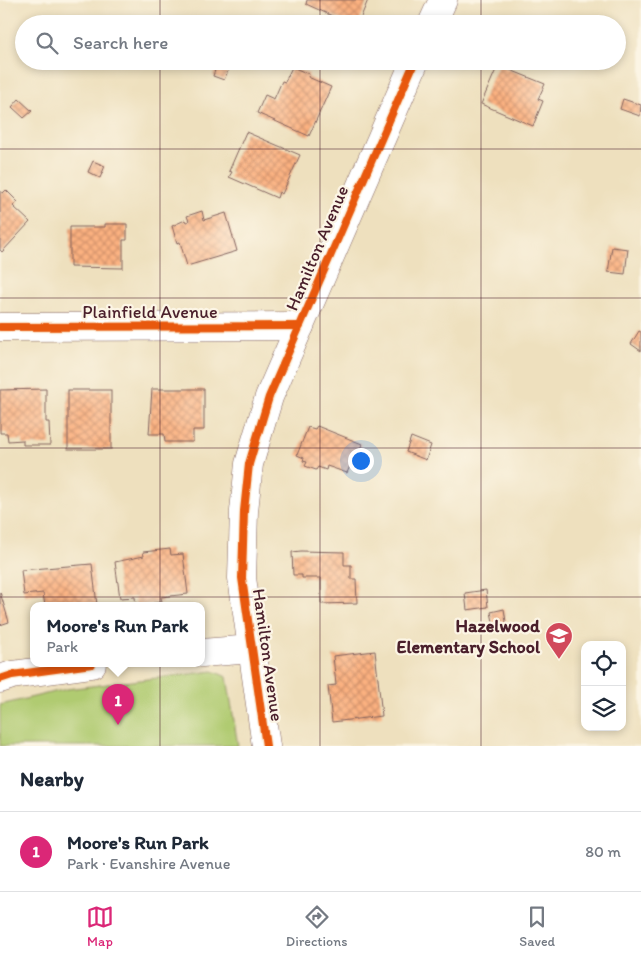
<!DOCTYPE html>
<meta charset="utf-8">
<style>
:root{--surface:#fff;--page:#f2f2f3;--text:#1f2937;--muted:#747a83;--line:#e0e1e3;--accent:#db2777}
body{margin:0;font-family:Itim,sans-serif;background:var(--page);color:var(--text)}
.controls{position:absolute;right:15px;bottom:15px;display:grid;overflow:hidden;border-radius:10px;box-shadow:0 2px 8px #0003}
.controls button{width:45px;height:45px;display:grid;place-items:center;padding:0;border:0;border-bottom:1px solid var(--line);background:var(--surface);color:var(--text);font:25px sans-serif}
.you{position:absolute;left:360px;top:460px;width:18px;height:18px;margin:-12px;border:4px solid #fff;border-radius:50%;background:#1a73e8;box-shadow:0 0 0 8px #1a73e833}
.badge{display:grid;place-items:center;width:32px;height:32px;border-radius:50%;background:var(--accent);color:#fff;font-size:16px;font-weight:700}
.pin{position:absolute;translate:-50% -41px;filter:drop-shadow(0 1px 2px #0008)}
.pin::after{content:'';position:absolute;top:26px;width:18px;height:15px;background:inherit;clip-path:polygon(0 0,100% 0,50% 100%)}
.popup{position:absolute;left:30px;top:602px;width:175px;height:65px;box-sizing:border-box;display:grid;place-content:center;border-radius:10px;background:var(--surface);filter:drop-shadow(0 1px 4px #0005);font-size:16px;white-space:nowrap;color:var(--muted)}
.popup b{font-size:19px;color:var(--text)}
.popup::after{content:'';position:absolute;left:50%;top:100%;margin-left:-10px;border:10px solid transparent;border-top-color:var(--surface)}
.list{margin:0;padding:0;list-style:none}
h2{display:flex;justify-content:space-between;align-items:center;height:65px;margin:0;padding:0 20px;font-size:21px}
h2 small{font-size:16px;font-weight:400;color:var(--muted)}
.list li{display:grid;grid-template-columns:32px 1fr auto;gap:15px;align-items:center;box-sizing:border-box;height:80px;padding:0 20px;border-top:1px solid var(--line)}
.list b{display:block;font-size:19px;white-space:nowrap}
.list p{margin:0;font-size:16px;white-space:nowrap;color:var(--muted)}
.list em{font-size:16px;font-style:normal;color:var(--muted)}
.icon{flex:none;width:28px;height:28px;fill:none;stroke:currentColor;stroke-width:2;stroke-linecap:round;stroke-linejoin:round}
.map{position:relative;flex:none;width:641px;height:746px;overflow:hidden}
.search{position:absolute;background:var(--surface);box-shadow:0 2px 8px #0003;left:15px;right:15px;top:15px;height:55px;display:flex;align-items:center;gap:12px;box-sizing:border-box;padding:0 18px;border-radius:28px;color:var(--muted);font-size:19px}
.sheet{height:145px;background:var(--surface)}
nav{display:flex;justify-content:space-around;align-items:center;box-sizing:border-box;height:70px;border-top:1px solid var(--line);background:var(--surface);font-size:14px;color:var(--muted)}
nav a{display:grid;justify-items:center;gap:2px}
nav .on{color:var(--accent)}
.map>svg:first-child{display:block}
.green{fill:#b0cb71;stroke:#7d754e}
.building{fill:url(#building-cross-hatch)}
.lines{fill:none;stroke-linecap:round;stroke-linejoin:round}
.minor-casing{stroke:#83635e;stroke-width:29}
.tertiary-casing{stroke:#83635e;stroke-width:29}
.minor{stroke:#fff;stroke-width:28}
.tertiary{stroke:#fff;stroke-width:28}
.cycleway-casing{stroke:#fcf5e5;stroke-width:11}
.cycleway{stroke:#e8590c;stroke-width:8}
.grid{fill:none;stroke:#4a1f2b;stroke-width:1;stroke-opacity:0.55}
.labels{text-anchor:middle;stroke-width:4.5;stroke-linejoin:round;paint-order:stroke}
.street-label{font-size:18px;fill:#4a1f2b;stroke:#fcf5e5}
.poi-label{font-size:18px;font-weight:bold;fill:#4a1f2b;stroke:#fcf5e5;text-anchor:end}
</style>
<div class="map">
<svg width="641" height="746" viewBox="0 0 641 746">
<defs>
<pattern id="building-cross-hatch" width="8" height="8" patternUnits="userSpaceOnUse" patternTransform="scale(1.25)"><rect width="8" height="8" fill="#fbb180"/><path d="M0 0l8 8M0 8l8-8" fill="none" stroke="#cd8f69"/></pattern>
</defs>
<rect width="100%" height="100%" fill="#fcf5e5"/>
<filter id="ink" filterUnits="userSpaceOnUse"><feTurbulence type="fractalNoise" baseFrequency=".02" numOctaves="2"/><feDisplacementMap in="SourceGraphic" scale="10" xChannelSelector="R" yChannelSelector="G"/><feConvolveMatrix kernelMatrix="1 2 1 2 8 2 1 2 1" color-interpolation-filters="sRGB"/></filter>
<filter id="wash" filterUnits="userSpaceOnUse"><feTurbulence type="fractalNoise" baseFrequency=".0096" numOctaves="4" result="noise"/><feDisplacementMap in="SourceGraphic" scale="20" xChannelSelector="R" yChannelSelector="G"/><feGaussianBlur stdDeviation="1.12" result="paint"/><feColorMatrix in="noise" values="0 0 0 0 0 0 0 0 0 0 0 0 0 0 0 0 0 1.4 0 .05"/><feComposite in="paint" operator="in"/></filter>
<g filter="url(#wash)">
<rect width="100%" height="100%" fill="#eee0be"/>
<polygon class="green" points="213,671 227,677 238,746 0,746 0,705 67,689"/>
<g id="blocks">
<g class="building">
<polygon points="307,0 368,0 358,24 350,24 306,4"/>
<polygon points="218,61 231,64 224,80 213,76"/>
<polygon points="498,65 545,84 538,99 543,101 533,126 481,104"/>
<polygon points="292,67 309,74 308,77 331,87 309,136 257,113 265,95 274,99 282,81 285,82"/>
<polygon points="19,99 32,111 24,118 12,107"/>
<polygon points="623,99 641,105 640,116 620,109"/>
<polygon points="246,132 300,155 282,194 279,192 277,198 229,177 232,172 229,171"/>
<polygon points="93,161 105,166 100,178 88,172"/>
<polygon points="6,190 18,202 13,206 30,222 2,252 0,250 0,191 3,193"/>
<polygon points="202,211 204,220 226,213 237,251 187,266 180,242 177,243 172,226 185,220 186,222 189,221 187,216"/>
<polygon points="105,224 127,224 127,240 123,240 123,268 70,267 70,227 105,227"/>
<polygon points="612,247 628,249 625,274 608,272"/>
<polygon points="639,331 641,332 641,351 631,344"/>
<polygon points="46,389 46,422 49,422 50,445 23,445 23,440 8,441 7,433 0,433 0,390"/>
<polygon points="152,389 204,389 204,430 193,430 193,442 165,442 164,434 149,434"/>
<rect x="68" y="390" width="43" height="59"/>
<polygon points="317,426 362,444 353,467 350,466 347,473 327,466 326,470 318,467 316,470 305,466 307,462 303,461 304,458 297,455 308,427 315,429"/>
<polygon points="411,437 431,445 426,460 406,452"/>
<polygon points="170,549 171,555 183,554 188,594 161,597 162,602 136,606 135,597 120,598 115,562 144,556 143,552"/>
<polygon points="301,551 344,552 344,565 351,565 351,579 356,579 357,603 321,604 321,578 302,578 302,575 293,575 292,552"/>
<polygon points="92,564 97,605 45,606 43,593 24,595 21,570"/>
<polygon points="486,590 488,607 467,610 465,593"/>
<polygon points="0,592 9,622 0,625"/>
<polygon points="504,609 507,628 495,631 491,612"/>
<polygon points="375,651 382,716 332,722 328,686 336,685 333,656"/>
</g>
</g>
</g>
<g filter="url(#ink)">
<use href="#blocks" fill-opacity="0" stroke="#83635e" stroke-width="1"/>
<g class="lines">
<defs>
<g id="minor">
<polyline points="0,327 300,326"/>
<polyline points="202,653 252,649"/>
<polyline points="0,679 12,675 92,664"/>
</g>
<g id="tertiary">
<polyline points="432,24 443,0"/>
<polyline points="266,746 242,578 244,511 249,464 269,397 415,61"/>
</g>
</defs>
<use href="#minor" class="minor-casing"/>
<use href="#tertiary" class="tertiary-casing"/>
<use href="#minor" class="minor"/>
<use href="#tertiary" class="tertiary"/>
<defs>
<g id="cycleway">
<polyline points="0,327 300,326"/>
<polyline points="0,679 12,675 92,664"/>
<polyline points="266,746 242,578 244,511 249,464 269,397 415,61"/>
</g>
</defs>
<use href="#cycleway" class="cycleway-casing"/>
<use href="#cycleway" class="cycleway"/>
</g>
</g>
<path class="grid" d="M160 0V24M320 0V24M481 0V24M160 61V746M320 61V746M481 61V746M0 149H641M0 298H641M0 448H641M0 597H641"/>
<defs>
<symbol id="school-pin" viewBox="-11 -11 22 30"><path d="M0 17L-7.5 6A9.5 9.5 0 1 1 7.5 6Z" fill="#d1495b" stroke="#fcf5e5"/><path d="M0-5L7-2L0 1L-7-2ZM-4 1L0 2.5L4 1V4Q0 6-4 4Z" fill="#fff"/></symbol>
</defs>
<g fill-rule="evenodd">
<use href="#school-pin" x="543" y="620" width="32" height="43"/>
</g>
<g class="labels">
<g class="street-label">
<text transform="translate(317 248) rotate(-67)" y="6">Hamilton Avenue</text>
<text x="150" y="318">Plainfield Avenue</text>
<text transform="translate(268 655) rotate(82)" y="6">Hamilton Avenue</text>
</g>
<g class="poi-label">
<text x="540" y="632">Hazelwood<tspan x="540" dy="21">Elementary School</tspan></text>
</g>
</g>
</svg>
<div class="controls">
<button><svg class="icon" aria-label="locate" viewBox="0 0 24 24"><circle cx="12" cy="12" r="6"/><path d="M12 2v4M12 18v4M2 12h4M18 12h4"/></svg></button>
<button><svg class="icon" aria-label="layers" viewBox="0 0 24 24"><path d="M12 4l9 5-9 5-9-5zM3 14l9 5 9-5"/></svg></button>
</div>
<div class="you"></div>
<div class="pin badge" style="left:118px;top:725px">1</div>
<div class="popup"><b>Moore's Run Park</b>Park</div>
<div class="search"><svg class="icon" aria-label="search" viewBox="0 0 24 24"><circle cx="10" cy="10" r="6"/><path d="M15 15l6 6"/></svg>Search here</div>
</div>
<section class="sheet">
<h2>Nearby<small></small></h2>
<ul class="list">
<li><span class="badge">1</span><div><b>Moore's Run Park</b><p>Park · Evanshire Avenue</p></div><em>80 m</em></li>
</ul>
</section>
<nav>
<a class="on"><svg class="icon" aria-label="map" viewBox="0 0 24 24"><path d="M3 6l6-2 6 2 6-2v14l-6 2-6-2-6 2zM9 4v14M15 6v14"/></svg>Map</a>
<a><svg class="icon" aria-label="directions" viewBox="0 0 24 24"><path d="M12 3l9 9-9 9-9-9zM9 14v-3h6M13 9l2 2-2 2"/></svg>Directions</a>
<a><svg class="icon" aria-label="saved" viewBox="0 0 24 24"><path d="M7 4h10v16l-5-4-5 4z"/></svg>Saved</a>
</nav>
